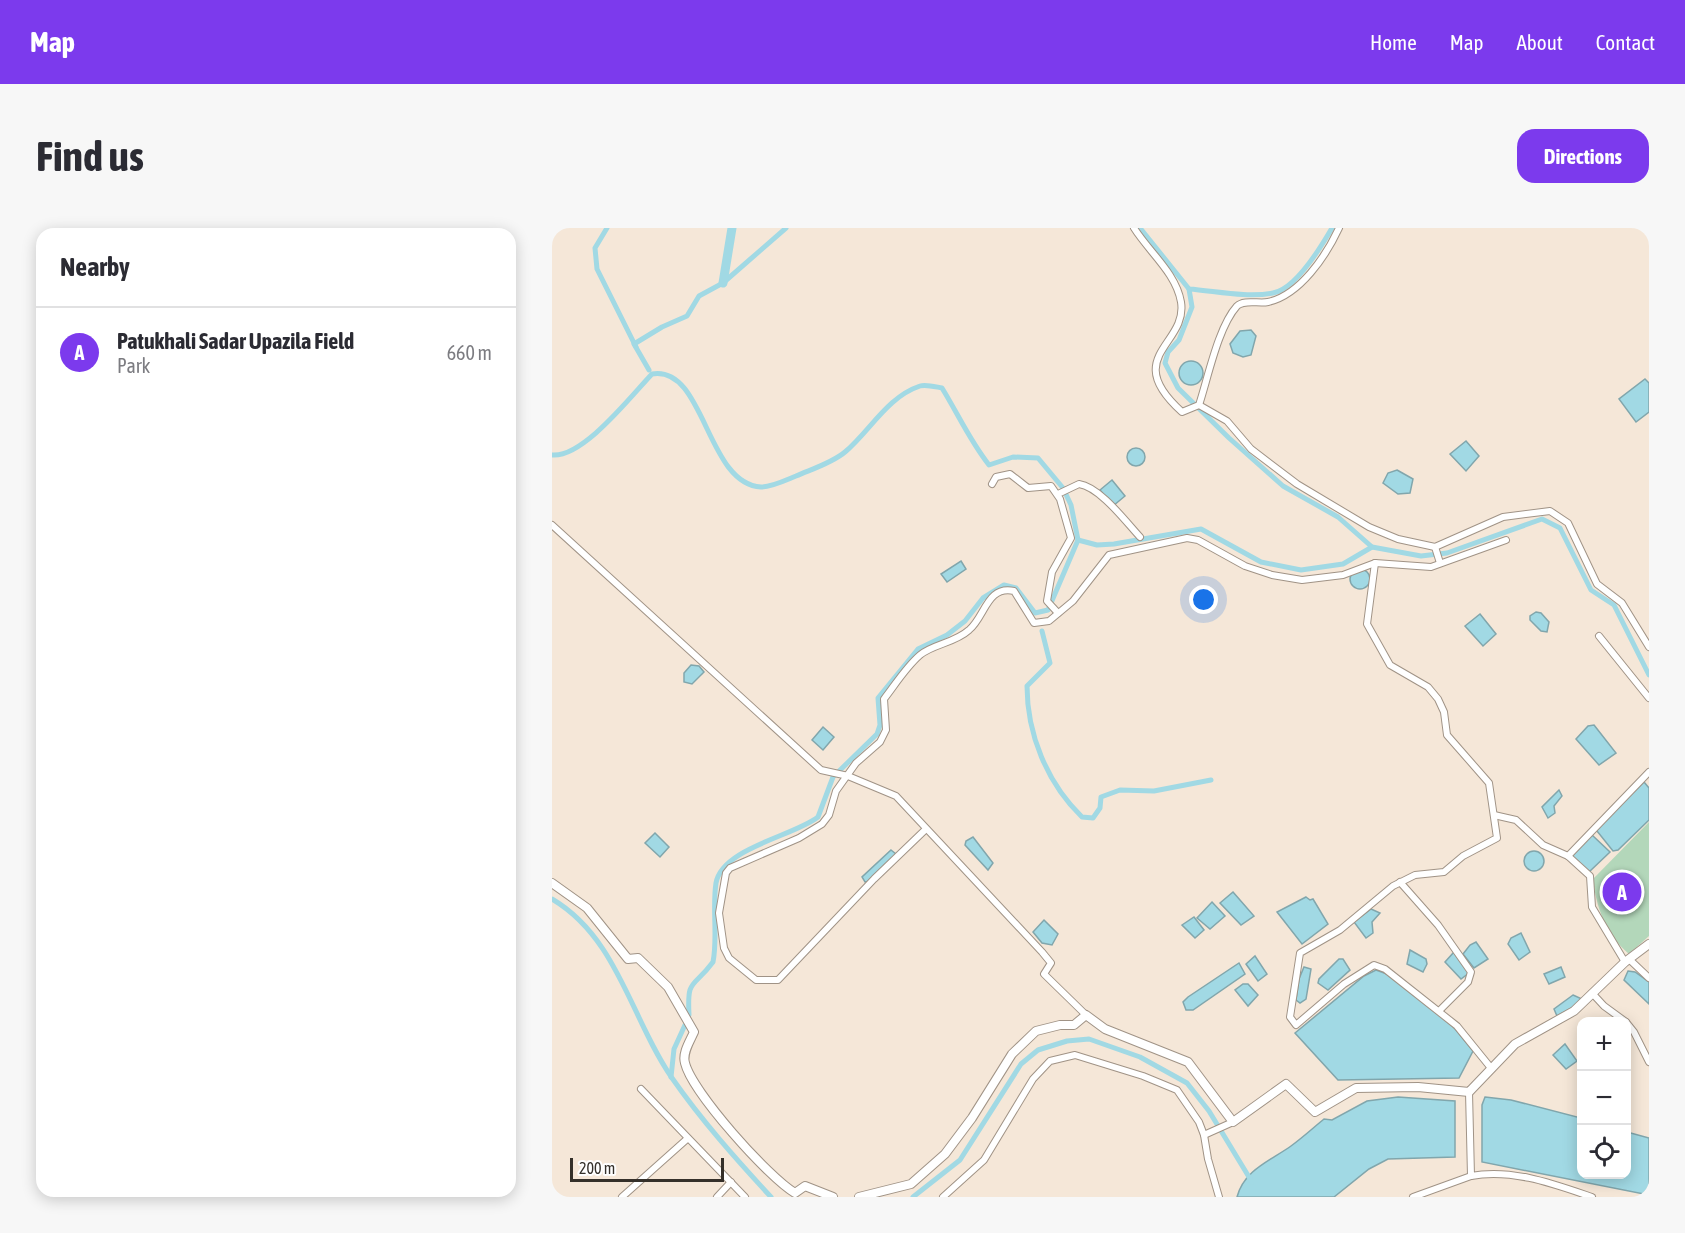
<!DOCTYPE html>
<meta charset="utf-8">
<style>
:root{--surface:#fff;--page:#f7f7f7;--text:#2b2b33;--muted:#7c7c81;--line:#e1e1e2;--accent:#7c3aed}
body{margin:0;font-family:"Asap Condensed",sans-serif;background:var(--page);color:var(--text)}
.controls{position:absolute;right:18px;bottom:18px;display:grid;overflow:hidden;border-radius:12px;box-shadow:0 3px 15px #0003}
.controls button{width:54px;height:54px;display:grid;place-items:center;padding:0;border:0;border-bottom:2px solid var(--line);background:var(--surface);color:var(--text);font:30px sans-serif}
.scale{position:absolute;left:18px;bottom:15px;width:154px;box-sizing:border-box;padding-left:6px;border:3px solid #35302a;border-top:0;font-size:16px;line-height:21px;white-space:nowrap;color:#35302a;-webkit-text-stroke:4px #fff;paint-order:stroke}
.you{position:absolute;left:652px;top:372px;width:21px;height:21px;margin:-15px;border:4px solid #fff;border-radius:50%;background:#1a73e8;box-shadow:0 0 0 9px #1a73e833}
.badge{display:grid;place-items:center;width:39px;height:39px;border-radius:50%;background:var(--accent);color:#fff;font-size:20px;font-weight:700}
.pin{position:absolute;translate:-50% -50%;border:3px solid #fff;box-shadow:0 2px 6px #0006}
.list{margin:0;padding:0;list-style:none}
h2{display:flex;justify-content:space-between;align-items:center;height:78px;margin:0;padding:0 24px;font-size:26px}
h2 small{font-size:20px;font-weight:400;color:var(--muted)}
.list li{display:grid;grid-template-columns:39px 1fr auto;gap:18px;align-items:center;box-sizing:border-box;height:90px;padding:0 24px;border-top:2px solid var(--line)}
.list b{display:block;font-size:22px;white-space:nowrap}
.list p{margin:0;font-size:20px;white-space:nowrap;color:var(--muted)}
.list em{font-size:20px;font-style:normal;color:var(--muted)}
.icon{flex:none;width:33px;height:33px;fill:none;stroke:currentColor;stroke-width:2;stroke-linecap:round;stroke-linejoin:round}
.map{position:relative;flex:none;width:1097px;height:969px;overflow:hidden;border-radius:18px}
header{display:flex;align-items:center;gap:36px;box-sizing:border-box;height:84px;padding:0 30px;background:var(--accent);color:#fff}
header strong{font-size:28px}
nav{display:flex;gap:33px;margin-inline-start:auto;font-size:21px}
.intro{display:flex;align-items:center;justify-content:space-between;box-sizing:border-box;height:144px;padding:0 36px}
h1{margin:0;font-size:42px}
.button{padding:15px 27px;border-radius:18px;background:var(--accent);color:#fff;font-size:21px;font-weight:700}
main{display:flex;gap:36px;padding:0 36px}
aside{flex:1;background:var(--surface);border-radius:18px;box-shadow:0 3px 15px #0003}
.map>svg:first-child{display:block}
.green{fill:#b3d7ba}
.water{fill:#a1d9e4;stroke:#81a6ac;stroke-width:1.5}
.lines{fill:none;stroke-linecap:round;stroke-linejoin:round}
.canal{stroke:#a1d9e4;stroke-width:5}
.river{stroke:#a1d9e4;stroke-width:9}
.street-casing{stroke:#a09386;stroke-width:8}
.secondary-casing{stroke:#a09386;stroke-width:10}
.street{stroke:#fff;stroke-width:6}
.secondary{stroke:#fff;stroke-width:8}
</style>
<header>
<strong>Map</strong>
<nav><a>Home</a><a>Map</a><a>About</a><a>Contact</a></nav>
</header>
<div class="intro"><h1>Find us</h1><a class="button">Directions</a></div>
<main>
<aside>
<h2>Nearby<small></small></h2>
<ul class="list">
<li><span class="badge">A</span><div><b>Patukhali Sadar Upazila Field</b><p>Park</p></div><em>660 m</em></li>
</ul>
</aside>
<div class="map">
<svg width="1097" height="969" viewBox="0 0 1097 969">
<rect width="100%" height="100%" fill="#f5e7d8"/>
<path class="green" d="M1097 594V708L1077 726C1054 707 1044 679 1041 651Z"/>
<g class="water">
<polygon points="699,102 704,108 699,127 691,129 681,125 678,116 688,103"/>
<circle cx="639" cy="145" r="12"/>
<polygon points="1093,151 1097,155 1097,184 1084,194 1067,171"/>
<polygon points="914,213 927,228 914,243 898,226"/>
<circle cx="584" cy="229" r="9"/>
<polygon points="845,242 861,251 858,265 846,266 831,255 836,245"/>
<polygon points="560,252 573,268 561,278 548,262"/>
<polygon points="409,333 414,341 395,354 389,346"/>
<circle cx="808" cy="351" r="10"/>
<polygon points="984,384 989,385 997,394 995,404 989,403 978,392 978,388"/>
<polygon points="928,386 944,406 931,418 913,398"/>
<polygon points="139,437 147,438 152,444 140,456 132,454 132,445"/>
<polygon points="1042,497 1064,525 1047,537 1024,511 1036,498"/>
<polygon points="271,499 282,509 271,522 260,512"/>
<polygon points="1092,554 1097,560 1097,592 1066,622 1061,623 1045,603 1045,599"/>
<polygon points="1007,562 1010,568 1002,578 1003,585 996,590 990,579"/>
<polygon points="103,605 117,619 108,629 93,615"/>
<polygon points="1040,607 1058,624 1037,644 1020,628"/>
<polygon points="421,609 441,635 436,642 413,617 414,613"/>
<polygon points="339,622 344,626 318,653 313,654 310,649"/>
<circle cx="982" cy="633" r="10"/>
<polygon points="681,664 702,688 689,697 668,675"/>
<polygon points="754,669 758,672 761,671 776,696 750,716 725,684"/>
<polygon points="660,674 673,688 658,701 645,690"/>
<polygon points="819,681 828,685 820,694 821,705 814,710 802,694"/>
<polygon points="642,689 652,702 643,710 630,697"/>
<polygon points="492,692 506,706 500,717 490,715 481,704"/>
<polygon points="969,705 978,724 967,732 956,716 959,710"/>
<polygon points="924,714 936,731 922,740 911,726 918,717"/>
<polygon points="858,722 874,731 875,736 871,744 855,736"/>
<polygon points="902,724 917,745 909,751 893,734"/>
<polygon points="703,728 715,746 706,753 694,736"/>
<polygon points="787,731 791,731 798,742 776,762 766,755 767,751"/>
<polygon points="687,735 693,746 641,782 634,782 631,774 636,769"/>
<polygon points="752,739 759,741 754,771 748,775 744,772 747,751"/>
<polygon points="1009,739 1013,749 997,756 992,746"/>
<polygon points="824,742 835,746 899,796 921,823 907,850 786,852 743,805 812,748"/>
<polygon points="1076,743 1083,744 1097,754 1097,776 1072,752"/>
<polygon points="691,756 696,756 706,767 696,778 683,762"/>
<polygon points="1021,767 1030,771 1027,776 1005,788 1002,781"/>
<polygon points="1013,816 1025,833 1014,841 1001,827"/>
<path d="M846 869 903 873V929L836 931 817 941 782 969H685C692 942 718 933 739 918 750 910 761 900 772 891L780 892 815 873Z"/>
<polygon points="933,869 959,872 1029,890 1030,946 1074,946 1075,904 1097,910 1097,967 930,934 930,877"/>
</g>
<g class="lines">
<g class="canal">
<polyline points="55,0 43,20 45,41 84,119"/>
<path d="M588 0 637 61C664 63 694 70 721 65 744 61 769 19 780 0"/>
<polyline points="637,61 640,79 627,112 616,124 613,135 626,160 677,210 731,258 786,289 820,319 869,328 895,325 990,291 1008,300 1039,362 1062,377 1097,447"/>
<polyline points="97,142 82,116 110,99 135,88 147,68 171,55 234,0"/>
<path d="M0 227C31 230 79 168 100 146 153 137 154 256 209 259 220 259 234 252 244 248 260 241 280 235 293 224 318 203 335 169 368 158 374 156 384 159 390 160 406 186 418 213 437 237L461 229 486 230 511 260 519 277 526 312 496 382 483 385 464 360 452 357 431 370 413 393 395 407 366 421 326 470 328 497 325 506 281 549 266 589C242 608 170 620 164 655 160 681 166 709 161 734 141 761 135 749 137 787"/>
<polyline points="526,312 545,317 562,316 649,301 709,334 749,342 791,336 820,319"/>
<path d="M490 403 498 435 475 458C475 506 495 555 530 589L541 590 548 580 549 569 568 562 602 563 659 552"/>
<path d="M0 671C66 710 79 791 120 850 150 893 184 931 219 969"/>
<polyline points="119,849 122,821 133,797"/>
<polyline points="361,969 408,932 469,836 486,822 515,813 537,811 588,829 635,855 657,883 700,954"/>
</g>
<polyline class="river" points="171,55 180,0"/>
<defs>
<g id="street">
<path d="M582 0C597 24 624 45 629 74 636 117 568 128 630 184L647 177C656 150 666 99 685 78 692 71 707 76 716 74 748 67 774 28 787 0"/>
<polyline points="647,177 675,193 699,221 745,256 817,299 846,311 883,319 951,289 998,283 1016,295 1045,356 1070,375 1097,419"/>
<polyline points="440,256 444,249 458,246 476,260 499,258 508,271 519,310 500,344 495,373 506,385"/>
<path d="M506 266 527 256C548 259 574 294 588 309"/>
<polyline points="0,297 269,542 296,548 344,568 490,724 499,735 492,746 534,787"/>
<polyline points="883,319 888,335"/>
<polyline points="823,335 815,396 838,437 876,459 886,471 892,484 895,507 937,555 945,610 911,628 892,644 863,647 841,658 788,702 748,725 738,789 744,797 792,756 822,737 833,741 905,798 939,840"/>
<polyline points="1047,408 1097,470"/>
<polyline points="942,587 964,592 991,617 1016,628 1038,648 1040,679 1073,734"/>
<path d="M374 601 322 651 226 752H204L177 730 172 720 167 685 174 645 178 640 247 610 270 596 277 587 284 563 304 535 328 514 334 502 332 471C343 457 354 439 368 427 381 416 403 415 417 402 433 389 435 357 462 363L482 395 497 393 521 373 557 327 635 310 646 312 693 338 720 347 750 352 791 347 823 335 879 339 954 312"/>
<polyline points="1016,628 1097,544"/>
<polyline points="848,654 886,697 919,744 916,754 887,783"/>
<polyline points="1077,731 1097,750"/>
<polyline points="1040,765 1052,778 1074,794"/>
<polyline points="1074,794 1082,804 1097,834"/>
<polyline points="89,861 193,969"/>
<path d="M917 864 919 948C959 940 1002 956 1040 969"/>
<polyline points="652,907 681,894"/>
<polyline points="70,969 135,911"/>
<polyline points="165,969 179,954"/>
<polyline points="391,969 432,932 481,851 498,833 523,827 591,848 625,862 647,894 652,907 656,931 667,969"/>
<polyline points="861,969 919,948"/>
</g>
<g id="secondary">
<path d="M0 655 35 680 76 731 86 730 116 759 142 804C138 813 130 825 133 835 140 864 217 950 243 965L253 958 281 969"/>
<polyline points="307,969 359,956 393,926 420,890 460,826 484,803 508,797 522,797 534,787 553,801 636,834 681,894 734,856 763,884 804,860 866,859 917,864 963,816 1022,783 1073,734 1097,716"/>
</g>
</defs>
<use href="#street" class="street-casing"/>
<use href="#secondary" class="secondary-casing"/>
<use href="#street" class="street"/>
<use href="#secondary" class="secondary"/>
</g>
</svg>
<div class="controls">
<button>+</button>
<button>−</button>
<button><svg class="icon" aria-label="locate" viewBox="0 0 24 24"><circle cx="12" cy="12" r="6"/><path d="M12 2v4M12 18v4M2 12h4M18 12h4"/></svg></button>
</div>
<div class="scale">200 m</div>
<div class="you"></div>
<div class="pin badge" style="left:1070px;top:664px">A</div>
</div>
</main>
